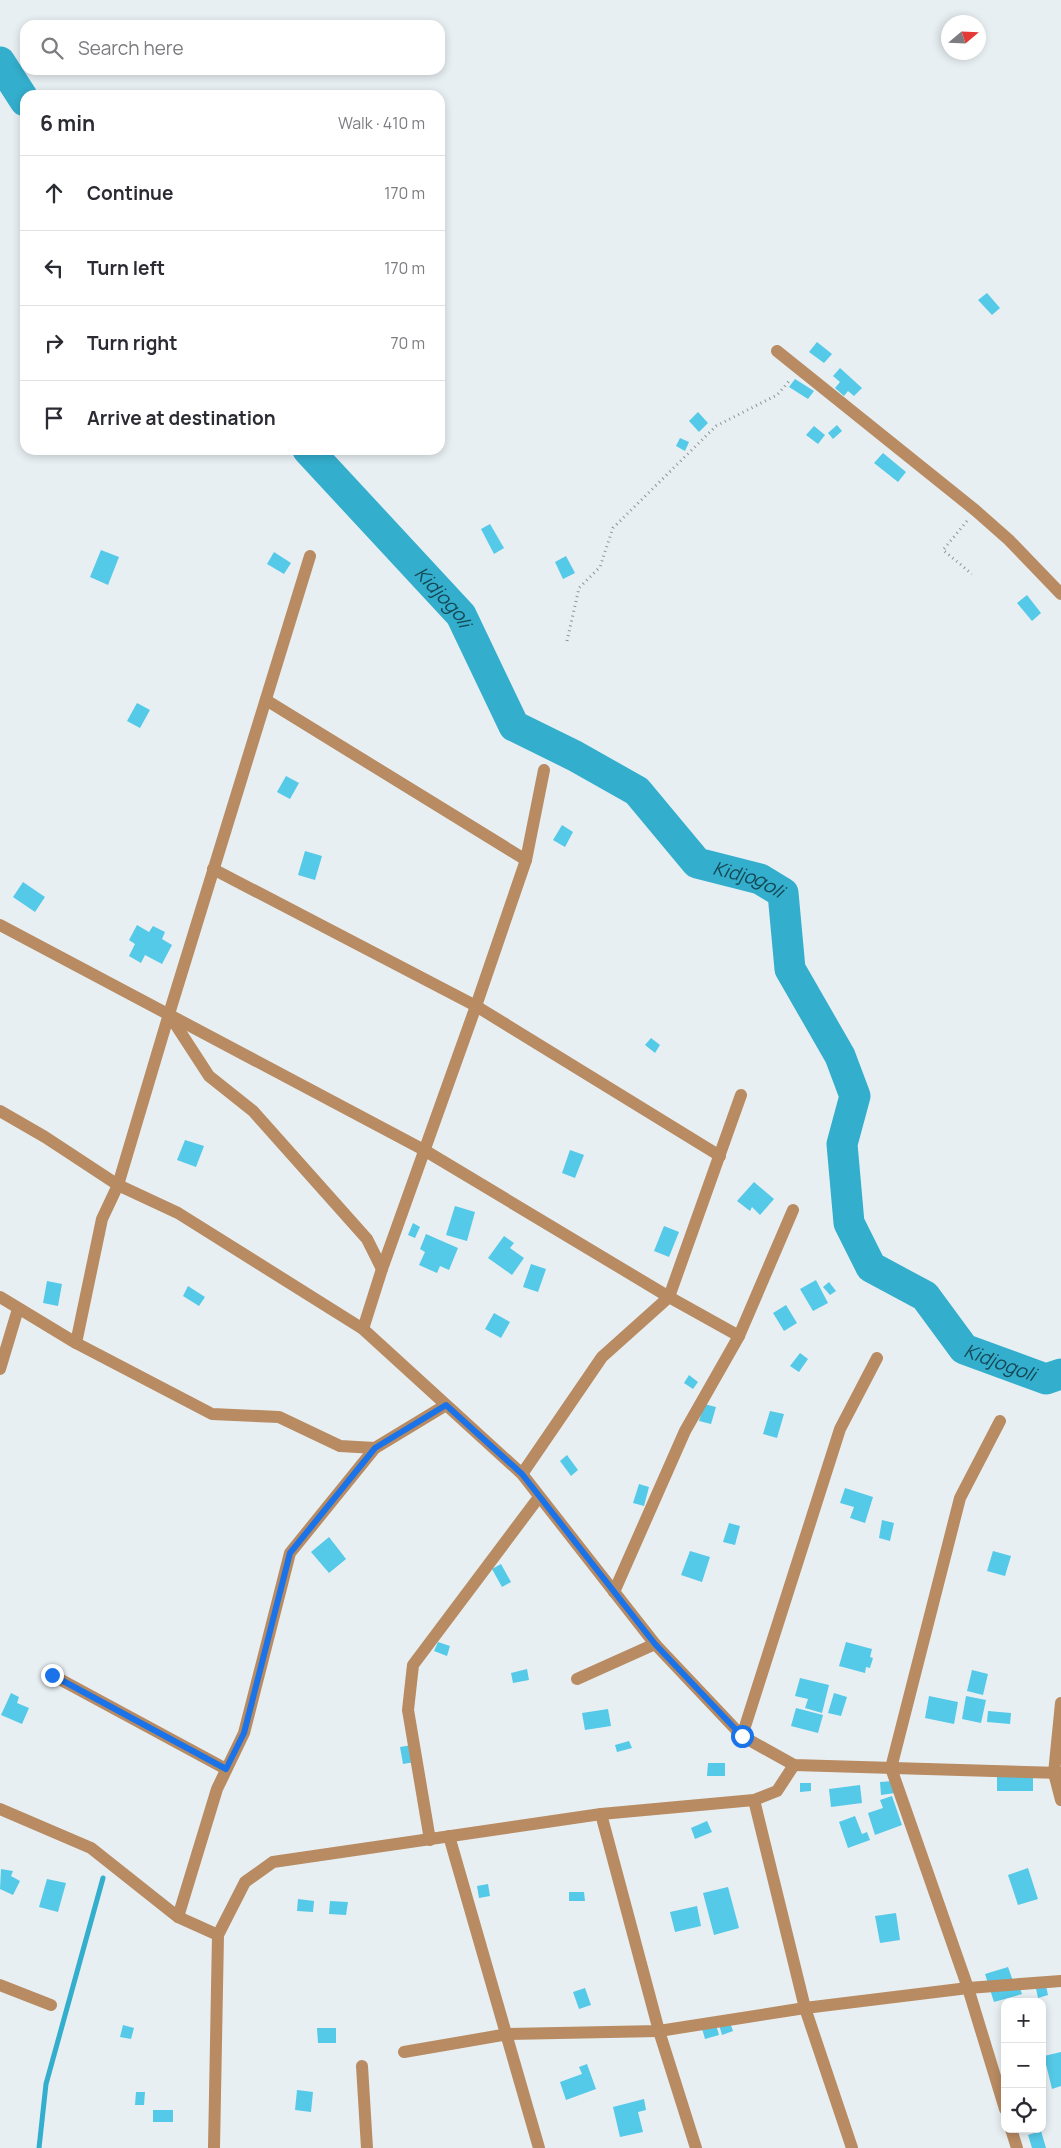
<!DOCTYPE html>
<meta charset="utf-8">
<style>
:root{--surface:#fff;--page:#f2f2f3;--text:#2b2b33;--muted:#7c7c81;--line:#e1e1e2}
body{margin:0;font-family:Manrope,sans-serif;background:var(--page);color:var(--text)}
.controls{position:absolute;right:15px;bottom:15px;display:grid;overflow:hidden;border-radius:10px;box-shadow:0 2px 8px #0003}
.controls button{width:45px;height:45px;display:grid;place-items:center;padding:0;border:0;border-bottom:1px solid var(--line);background:var(--surface);color:var(--text);font:25px sans-serif}
.compass{position:absolute;left:941px;top:15px;width:45px;height:45px;border-radius:50%;background:var(--surface);box-shadow:0 2px 8px #0003;rotate:71deg}
.stop{position:absolute;width:15px;height:15px;margin:-11px;border:4px solid #1a73e8;border-radius:50%;background:#fff}
.stop.end{background:#1a73e8;border-color:#fff;box-shadow:0 1px 5px #0008}
.list{margin:0;padding:0;list-style:none}
h2{display:flex;justify-content:space-between;align-items:center;height:65px;margin:0;padding:0 20px;font-size:21px}
h2 small{font-size:16px;font-weight:400;color:var(--muted)}
.list li{display:grid;grid-template-columns:32px 1fr auto;gap:15px;align-items:center;box-sizing:border-box;height:75px;padding:0 20px;border-top:1px solid var(--line)}
.list b{display:block;font-size:19px;white-space:nowrap}
.list em{font-size:16px;font-style:normal;color:var(--muted)}
.icon{flex:none;width:28px;height:28px;fill:none;stroke:currentColor;stroke-width:2;stroke-linecap:round;stroke-linejoin:round}
.map{position:relative;flex:none;width:1061px;height:2148px;overflow:hidden}
.search{position:absolute;background:var(--surface);box-shadow:0 2px 8px #0003;left:20px;top:20px;width:425px;height:55px;display:flex;align-items:center;gap:12px;box-sizing:border-box;padding:0 18px;border-radius:15px;color:var(--muted);font-size:19px}
.panel{position:absolute;background:var(--surface);box-shadow:0 2px 8px #0003;left:20px;top:90px;width:425px;height:365px;border-radius:15px}
.map>svg:first-child{display:block}
.lines{fill:none;stroke-linecap:round;stroke-linejoin:round}
.stream{stroke:#33aecd;stroke-width:5}
.river{stroke:#33aecd;stroke-width:31}
.building{fill:#54c9e8}
.path{stroke:#8f9496;stroke-width:3;stroke-dasharray:1 4;stroke-linecap:butt}
.minor{stroke:#b88b62;stroke-width:12}
.route{stroke:#1a73e8;stroke-width:6}
.labels{text-anchor:middle;stroke-width:4;stroke-linejoin:round;paint-order:stroke}
.water-label{font-size:19px;font-style:italic;fill:#154855;stroke:#e8eff2}
</style>
<div class="map">
<svg width="1061" height="2148" viewBox="0 0 1061 2148">
<rect width="100%" height="100%" fill="#e8eff2"/>
<g class="lines">
<polyline class="stream" points="39,2148 46,2084 103,1878"/>
<g class="river">
<polyline points="0,62 25,101"/>
<path id="s1" d="M308 450 461 615 514 726 575 756 637 791 697 863 760 879 783 893 790 969 840 1056 855 1096 842 1144 849 1223 871 1267 925 1296 964 1349 1046 1379 1061 1374"/>
</g>
</g>
<g class="building">
<polygon points="987,293 1000,308 992,315 978,300"/>
<polygon points="817,342 832,354 824,363 809,352"/>
<polygon points="840,368 862,388 854,396 848,391 844,396 835,388 840,382 833,376"/>
<polygon points="795,379 814,391 808,399 789,387"/>
<polygon points="698,412 708,423 699,432 689,421"/>
<polygon points="837,425 842,431 833,439 828,433"/>
<polygon points="814,426 825,435 818,444 806,435"/>
<polygon points="680,438 689,442 685,451 676,446"/>
<polygon points="883,453 906,472 898,482 874,463"/>
<polygon points="490,524 504,548 494,554 481,529"/>
<polygon points="101,550 119,557 108,585 90,577"/>
<polygon points="274,552 291,563 284,574 267,564"/>
<polygon points="566,556 575,573 563,579 555,562"/>
<polygon points="1027,595 1041,613 1032,621 1017,603"/>
<polygon points="137,703 150,710 140,728 127,721"/>
<polygon points="286,776 299,783 290,799 277,792"/>
<polygon points="562,825 573,832 565,847 553,840"/>
<polygon points="305,851 322,856 315,880 298,875"/>
<polygon points="23,882 45,897 35,912 13,897"/>
<polygon points="137,925 149,932 153,926 165,932 162,939 172,945 162,964 145,955 141,963 129,956 135,944 129,940"/>
<polygon points="651,1038 660,1045 655,1053 645,1045"/>
<polygon points="185,1140 204,1146 196,1167 177,1160"/>
<polygon points="570,1150 584,1155 575,1178 562,1173"/>
<polygon points="754,1182 774,1199 760,1215 752,1207 750,1211 737,1201"/>
<polygon points="455,1206 475,1212 467,1241 446,1235"/>
<polygon points="413,1223 420,1227 415,1238 408,1235"/>
<polygon points="664,1226 679,1232 669,1257 654,1251"/>
<polygon points="426,1234 458,1248 449,1270 440,1266 437,1273 419,1265 425,1252 420,1249"/>
<polygon points="504,1236 514,1243 510,1248 524,1258 512,1275 488,1258"/>
<polygon points="531,1264 546,1269 538,1292 523,1287"/>
<polygon points="816,1280 828,1303 813,1311 800,1289"/>
<polygon points="47,1281 62,1284 58,1306 43,1303"/>
<polygon points="829,1282 836,1291 830,1295 823,1287"/>
<polygon points="188,1286 205,1297 199,1306 183,1296"/>
<polygon points="786,1305 797,1323 784,1331 773,1313"/>
<polygon points="494,1313 510,1322 501,1338 485,1329"/>
<polygon points="800,1353 808,1359 799,1372 790,1366"/>
<polygon points="689,1375 698,1382 693,1389 684,1383"/>
<polygon points="704,1404 716,1407 711,1424 699,1421"/>
<polygon points="770,1411 784,1414 777,1438 763,1434"/>
<polygon points="567,1455 578,1470 571,1476 560,1461"/>
<polygon points="639,1484 649,1487 644,1506 633,1503"/>
<polygon points="845,1488 873,1497 865,1523 850,1518 854,1507 840,1503"/>
<polygon points="882,1520 894,1523 890,1541 879,1538"/>
<polygon points="729,1523 740,1526 735,1545 723,1542"/>
<polygon points="329,1537 346,1559 329,1573 311,1552"/>
<polygon points="690,1551 710,1557 702,1582 681,1575"/>
<polygon points="993,1551 1011,1556 1005,1576 987,1571"/>
<polygon points="501,1564 511,1582 502,1587 492,1569"/>
<polygon points="438,1642 450,1646 447,1656 434,1651"/>
<polygon points="846,1642 872,1649 870,1657 873,1658 870,1668 866,1667 865,1673 839,1666"/>
<polygon points="527,1669 529,1680 513,1683 511,1673"/>
<polygon points="972,1670 988,1674 983,1695 967,1691"/>
<polygon points="800,1678 829,1685 822,1713 805,1708 808,1699 795,1696"/>
<polygon points="11,1693 19,1697 17,1703 29,1708 22,1724 1,1715"/>
<polygon points="834,1693 847,1697 841,1716 828,1713"/>
<polygon points="929,1696 958,1702 954,1724 925,1718"/>
<polygon points="966,1696 986,1700 981,1723 962,1719"/>
<polygon points="796,1708 823,1715 818,1733 791,1726"/>
<polygon points="608,1709 611,1726 585,1730 582,1713"/>
<polygon points="988,1711 1011,1713 1010,1724 987,1722"/>
<polygon points="629,1741 632,1748 617,1752 615,1745"/>
<polygon points="412,1745 415,1762 403,1764 400,1747"/>
<polygon points="708,1763 725,1763 725,1776 707,1776"/>
<polygon points="1033,1776 1033,1791 997,1791 997,1777"/>
<polygon points="894,1781 895,1793 881,1795 880,1782"/>
<polygon points="800,1783 811,1783 811,1791 800,1792"/>
<polygon points="860,1785 862,1803 831,1807 829,1789"/>
<polygon points="892,1796 902,1825 875,1835 868,1813 883,1808 880,1800"/>
<polygon points="855,1816 862,1834 867,1832 870,1840 848,1848 839,1822"/>
<polygon points="707,1821 712,1832 695,1839 691,1828"/>
<polygon points="1028,1868 1038,1899 1018,1905 1008,1875"/>
<polygon points="1,1869 13,1871 11,1876 20,1881 13,1895 0,1889"/>
<polygon points="47,1879 66,1883 58,1912 39,1907"/>
<polygon points="488,1884 490,1896 479,1898 477,1886"/>
<polygon points="728,1887 739,1928 714,1935 703,1893"/>
<polygon points="569,1892 584,1892 585,1901 569,1901"/>
<polygon points="298,1899 314,1901 313,1912 297,1911"/>
<polygon points="330,1901 348,1902 346,1915 329,1914"/>
<polygon points="697,1906 701,1926 675,1932 670,1912"/>
<polygon points="896,1913 900,1940 880,1943 875,1916"/>
<polygon points="1008,1967 1013,1981 1017,1980 1022,1994 994,2002 985,1974"/>
<polygon points="1045,1981 1048,1995 1038,1998 1035,1984"/>
<polygon points="585,1988 591,2005 579,2009 573,1992"/>
<polygon points="728,2017 733,2031 722,2035 718,2021"/>
<polygon points="715,2021 719,2035 705,2039 701,2025"/>
<polygon points="123,2025 134,2028 131,2039 120,2037"/>
<polygon points="317,2028 336,2028 336,2043 318,2043"/>
<polygon points="1061,2052 1061,2086 1052,2089 1044,2056"/>
<polygon points="587,2064 596,2089 566,2100 560,2082 582,2074 579,2067"/>
<polygon points="297,2090 313,2092 311,2112 295,2110"/>
<polygon points="136,2092 145,2092 144,2105 135,2105"/>
<polygon points="644,2099 646,2110 638,2112 643,2132 620,2137 613,2107"/>
<rect x="153" y="2110" width="20" height="12"/>
<polygon points="1041,2131 1046,2148 1032,2148 1028,2135"/>
</g>
<g class="lines">
<g class="path">
<polyline points="967,521 943,550 972,574"/>
<polyline points="567,641 579,588 600,567 613,528 716,426 777,395 791,379"/>
</g>
<g class="minor">
<polyline points="777,351 975,510 1009,540 1061,594"/>
<polyline points="266,700 526,860"/>
<polyline points="213,869 476,1006 720,1156"/>
<polyline points="0,925 424,1150 669,1297 739,1336"/>
<polyline points="170,1016 209,1076 253,1111 367,1239 382,1269"/>
<polyline points="0,1111 45,1137 118,1185 178,1213 363,1329 522,1474 655,1644 742,1736 794,1765 1061,1773"/>
<polyline points="0,1297 76,1343 212,1414 279,1417 340,1446 375,1448"/>
<polyline points="363,1329 382,1269 476,1006 526,860 544,770"/>
<polyline points="76,1343 102,1219 118,1185 169,1014 310,556"/>
<polyline points="0,1369 18,1309"/>
<polyline points="1000,1421 960,1498 891,1768 968,1988 1005,2109"/>
<polyline points="522,1474 602,1357 669,1297 741,1095"/>
<polyline points="614,1592 685,1431 739,1336 793,1210"/>
<polyline points="52,1675 226,1769"/>
<polyline points="577,1679 655,1644"/>
<polyline points="1061,1703 1054,1773 1061,1800"/>
<polyline points="742,1736 840,1429 877,1358"/>
<polyline points="754,1800 805,2008 852,2148"/>
<polyline points="0,1809 91,1848 178,1917 218,1935"/>
<polyline points="601,1814 659,2031 696,2148"/>
<polyline points="449,1836 539,2148"/>
<polyline points="430,1840 408,1710 413,1665 539,1497"/>
<polyline points="178,1917 217,1789 244,1733 290,1553 375,1448 446,1405"/>
<polyline points="0,1985 51,2005"/>
<polyline points="404,2052 508,2034 659,2031 805,2008 968,1988 1061,1981"/>
<polyline points="362,2066 367,2148"/>
<polyline points="1011,2129 1017,2148"/>
<polyline points="214,2148 218,1935 245,1882 273,1862 601,1814 754,1800 777,1791 794,1765"/>
</g>
</g>
<g class="lines">
<polyline class="route" points="52,1675 226,1769 244,1733 290,1553 375,1448 446,1405 522,1474 655,1644 742,1736"/>
</g>
<g class="labels">
<g class="water-label">
<text dy="7" stroke="none"><textPath href="#s1" startOffset="200">Kidjogoli</textPath></text>
<text dy="7" stroke="none"><textPath href="#s1" startOffset="635">Kidjogoli</textPath></text>
<text dy="7" stroke="none"><textPath href="#s1" startOffset="1236">Kidjogoli</textPath></text>
</g>
</g>
</svg>
<div class="controls">
<button>+</button>
<button>−</button>
<button><svg class="icon" aria-label="locate" viewBox="0 0 24 24"><circle cx="12" cy="12" r="6"/><path d="M12 2v4M12 18v4M2 12h4M18 12h4"/></svg></button>
</div>
<svg class="compass" viewBox="-18 -18 36 36"><path d="M0-13l5 13h-10z" fill="#e53935"/><path d="M0 13l5-13h-10z" fill="#7c7c81"/></svg>
<div class="stop" style="left:742px;top:1736px"></div>
<div class="stop end" style="left:52px;top:1675px"></div>
<div class="search"><svg class="icon" aria-label="search" viewBox="0 0 24 24"><circle cx="10" cy="10" r="6"/><path d="M15 15l6 6"/></svg>Search here</div>
<section class="panel">
<h2>6 min<small>Walk · 410 m</small></h2>
<ul class="list">
<li><svg class="icon" aria-label="ahead" viewBox="0 0 24 24"><path d="M12 20V5M6 11l6-6 6 6"/></svg><div><b>Continue</b></div><em>170 m</em></li>
<li><svg class="icon" aria-label="left" viewBox="0 0 24 24"><path d="M17 20v-9H6M10 6l-5 5 5 5"/></svg><div><b>Turn left</b></div><em>170 m</em></li>
<li><svg class="icon" aria-label="right" viewBox="0 0 24 24"><path d="M7 20v-9h11M14 6l5 5-5 5"/></svg><div><b>Turn right</b></div><em>70 m</em></li>
<li><svg class="icon" aria-label="arrive" viewBox="0 0 24 24"><path d="M6 21V4h12l-3 4 3 4H6"/></svg><div><b>Arrive at destination</b></div></li>
</ul>
</section>
</div>
